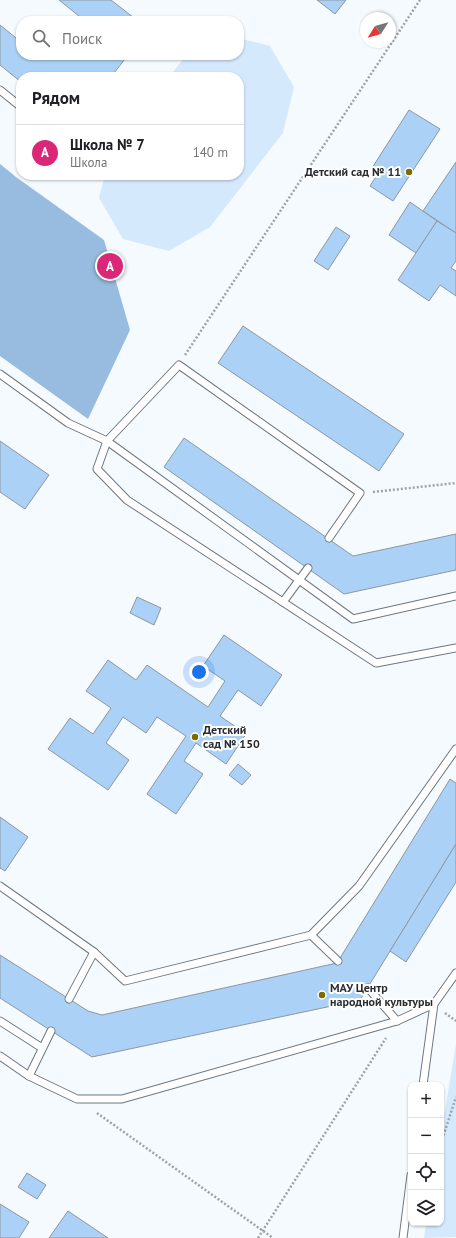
<!DOCTYPE html>
<html lang="ru">
<meta charset="utf-8">
<style>
:root{--surface:#fff;--page:#f2f2f2;--text:#202124;--muted:#757577;--line:#e0e0e0;--accent:#db2777}
body{margin:0;font-family:"PT Sans",sans-serif;background:var(--page);color:var(--text)}
.controls{position:absolute;right:12px;bottom:12px;display:grid;overflow:hidden;border-radius:8px;box-shadow:0 1px 3px #0004}
.controls button{width:36px;height:36px;display:grid;place-items:center;padding:0;border:0;border-bottom:1px solid var(--line);background:var(--surface);color:var(--text);font:20px sans-serif}
.compass{position:absolute;left:360px;top:12px;width:36px;height:36px;border-radius:50%;background:var(--surface);box-shadow:0 1px 3px #0004;rotate:233deg}
.you{position:absolute;left:199px;top:672px;width:14px;height:14px;margin:-10px;border:3px solid #fff;border-radius:50%;background:#1a73e8;box-shadow:0 0 0 6px #1a73e833}
.badge{display:grid;place-items:center;width:26px;height:26px;border-radius:50%;background:var(--accent);color:#fff;font-size:13px;font-weight:700}
.pin{position:absolute;translate:-50% -50%;border:2px solid #fff;box-shadow:0 1px 4px #0006}
.list{margin:0;padding:0;list-style:none}
h2{display:flex;justify-content:space-between;align-items:center;height:52px;margin:0;padding:0 16px;font-size:17px}
h2 small{font-size:13px;font-weight:400;color:var(--muted)}
.list li{display:grid;grid-template-columns:26px 1fr auto;gap:12px;align-items:center;box-sizing:border-box;height:56px;padding:0 16px;border-top:1px solid var(--line)}
.list b{display:block;font-size:15px;white-space:nowrap}
.list p{margin:0;font-size:13px;white-space:nowrap;color:var(--muted)}
.list em{font-size:13px;font-style:normal;color:var(--muted)}
.icon{flex:none;width:22px;height:22px;fill:none;stroke:currentColor;stroke-width:2;stroke-linecap:round;stroke-linejoin:round}
.map{position:relative;flex:none;width:456px;height:1238px;overflow:hidden}
.search{position:absolute;background:var(--surface);box-shadow:0 1px 3px #0004;left:16px;top:16px;width:228px;height:44px;display:flex;align-items:center;gap:10px;box-sizing:border-box;padding:0 14px;border-radius:16px;color:var(--muted);font-size:15px}
.panel{position:absolute;background:var(--surface);box-shadow:0 1px 3px #0004;left:16px;top:72px;width:228px;height:108px;border-radius:16px}
.map>svg:first-child{display:block}
.green{fill:#d5e9fd}
.forest{fill:#97bce0}
.building{fill:#abd1f6;stroke:#8d97a1}
.lines{fill:none;stroke-linecap:round;stroke-linejoin:round}
.lane-casing{stroke:#6d7780;stroke-width:9}
.path{stroke:#9ea3a7;stroke-width:2.5;stroke-dasharray:2 2;stroke-linecap:butt}
.lane{stroke:#fff;stroke-width:7}
.poi-dot{fill:#7c6a02;stroke:#fff;stroke-width:1.5}
.labels{text-anchor:middle;stroke-width:4;stroke-linejoin:round;paint-order:stroke}
.poi-label{font-size:12px;font-weight:bold;fill:#2a2e32;stroke:#fff;text-anchor:start}
</style>
<div class="map">
<svg width="456" height="1238" viewBox="0 0 456 1238">
<rect width="100%" height="100%" fill="#f5fafe"/>
<g class="green">
<polygon points="239,38 270,46 294,87 283,133 210,227 169,251 123,239 99,198 105,175 239,175 239,77 169,77 184,58 189,55 239,55"/>
<polygon points="456,1044 456,1237 424,1238 426,1223 441,1223 441,1134"/>
</g>
<polygon class="forest" points="0,164 16,177 104,240 130,330 88,419 0,356"/>
<g class="building">
<polygon points="59,0 111,0 138,21 75,21 79,16"/>
<polygon points="317,0 346,0 335,14"/>
<polygon points="0,25 21,42 21,55 37,55 43,60 47,55 128,55 111,77 21,77 21,82 0,65"/>
<polygon points="409,110 440,129 393,201 370,186 379,172 372,168"/>
<polygon points="456,162 456,233 423,211"/>
<polygon points="410,202 437,221 416,253 389,235"/>
<polygon points="437,221 456,233 456,261 451,268 456,271 456,296 440,285 429,301 398,280"/>
<polygon points="336,227 350,236 328,270 314,261"/>
<polygon points="243,326 404,434 379,471 218,363"/>
<polygon points="184,438 353,556 456,534 456,570 344,594 164,467"/>
<polygon points="0,441 49,475 25,509 0,492"/>
<polygon points="137,597 161,608 154,625 130,613"/>
<polygon points="224,635 282,675 261,706 238,690 220,716 246,734 226,764 196,743 184,761 203,774 176,814 147,794 186,736 157,717 146,733 123,717 106,743 129,760 108,790 48,749 70,718 93,734 111,708 86,691 108,660 136,680 147,665 208,707 225,681 203,666"/>
<polygon points="238,764 251,775 242,785 229,775"/>
<polygon points="450,779 456,783 456,844 360,1000 92,1057 0,998 0,955 88,1011 102,1015 337,963"/>
<polygon points="0,817 28,837 5,871 0,868"/>
<polygon points="456,844 456,882 406,962 390,951"/>
<polygon points="27,1173 46,1185 37,1199 18,1187"/>
<polygon points="0,1204 29,1222 19,1238 0,1238"/>
<polygon points="68,1211 108,1238 49,1238"/>
</g>
<g class="lines">
<defs>
<g id="lane">
<polyline points="0,90 21,107"/>
<polyline points="0,374 68,423 107,441 353,619 456,596"/>
<polyline points="329,538 360,493 179,365 107,441 97,469 127,500 376,663 456,648"/>
<polyline points="283,602 308,568"/>
<polyline points="0,886 94,952 125,981 311,935 359,886 456,749"/>
<polyline points="311,935 338,961"/>
<polyline points="368,988 397,1021"/>
<polyline points="69,999 94,952"/>
<polyline points="0,1021 42,1048"/>
<polyline points="0,1056 29,1076 77,1099 122,1099 397,1021 434,1004"/>
<polyline points="29,1076 51,1031"/>
<polyline points="423,1085 434,1004 456,973"/>
<polyline points="403,1238 411,1175"/>
</g>
</defs>
<use href="#lane" class="lane-casing"/>
<g class="path">
<polyline points="185,355 420,0"/>
<polyline points="373,492 456,483"/>
<polyline points="445,1013 456,1021"/>
<polyline points="97,1113 273,1238"/>
<polyline points="441,1143 456,1097"/>
<polyline points="258,1238 386,1038"/>
</g>
<use href="#lane" class="lane"/>
</g>
<g class="poi-dot">
<circle cx="409" cy="172" r="4"/>
<circle cx="195" cy="737" r="4"/>
<circle cx="322" cy="995" r="4"/>
</g>
<g class="labels">
<g class="poi-label">
<text x="401" y="176" text-anchor="end">Детский сад № 11</text>
<text x="203" y="734">Детский<tspan x="203" dy="14">сад № 150</tspan></text>
<text x="330" y="992">МАУ Центр<tspan x="330" dy="14">народной культуры</tspan></text>
</g>
</g>
</svg>
<div class="controls">
<button>+</button>
<button>−</button>
<button><svg class="icon" aria-label="locate" viewBox="0 0 24 24"><circle cx="12" cy="12" r="6"/><path d="M12 2v4M12 18v4M2 12h4M18 12h4"/></svg></button>
<button><svg class="icon" aria-label="layers" viewBox="0 0 24 24"><path d="M12 4l9 5-9 5-9-5zM3 14l9 5 9-5"/></svg></button>
</div>
<svg class="compass" viewBox="-18 -18 36 36"><path d="M0-13l5 13h-10z" fill="#e53935"/><path d="M0 13l5-13h-10z" fill="#757577"/></svg>
<div class="you"></div>
<div class="pin badge" style="left:110px;top:266px">A</div>
<div class="search"><svg class="icon" aria-label="search" viewBox="0 0 24 24"><circle cx="10" cy="10" r="6"/><path d="M15 15l6 6"/></svg>Поиск</div>
<section class="panel">
<h2>Рядом<small></small></h2>
<ul class="list">
<li><span class="badge">A</span><div><b>Школа № 7</b><p>Школа</p></div><em>140 m</em></li>
</ul>
</section>
</div>
